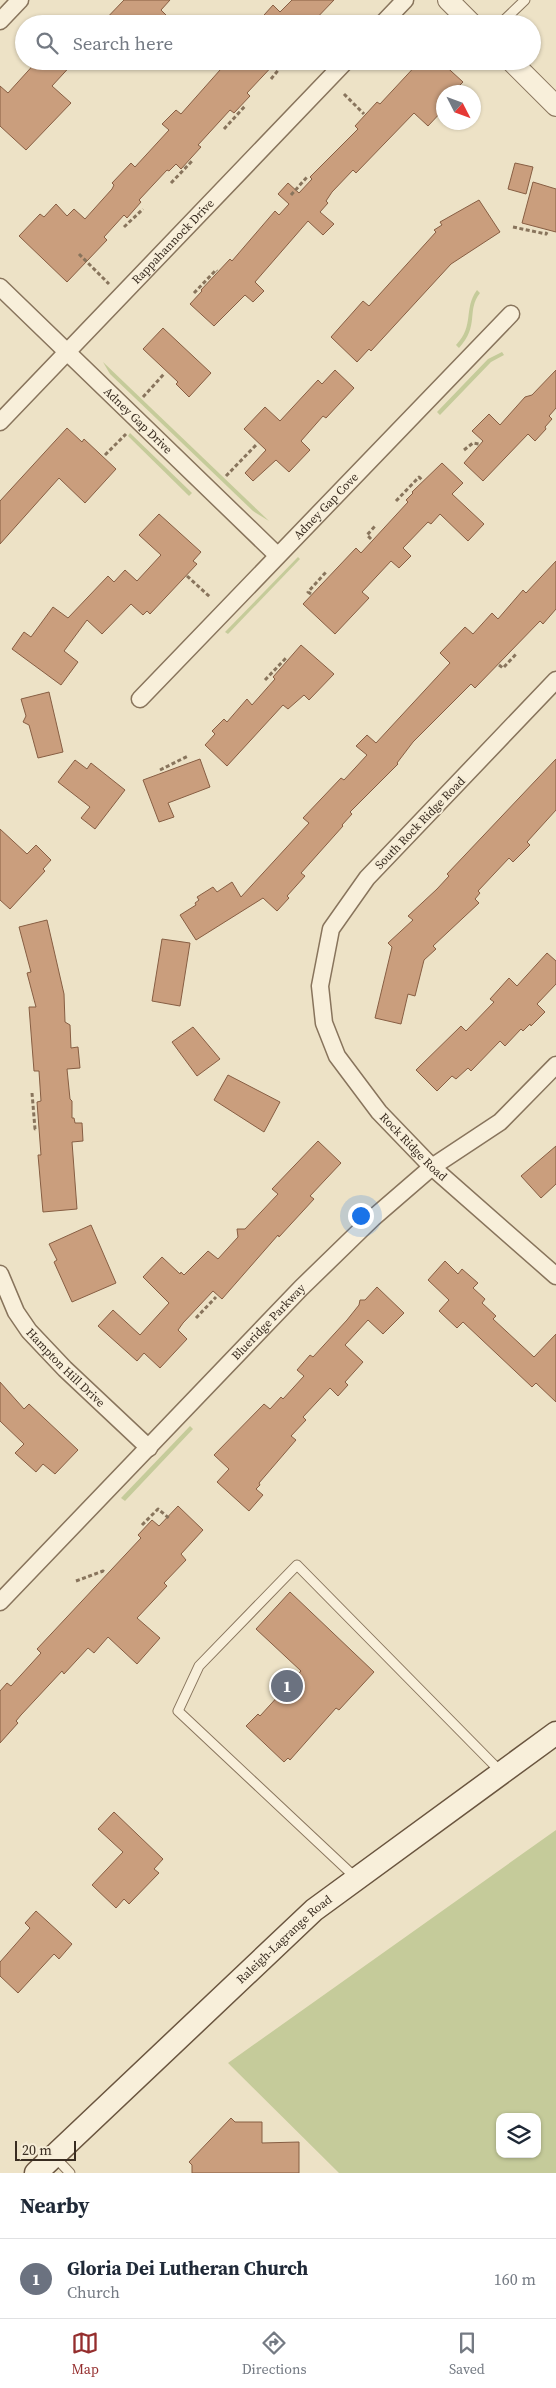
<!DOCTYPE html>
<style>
:root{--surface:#fff;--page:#f6f6f7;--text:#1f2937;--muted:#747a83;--line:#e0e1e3;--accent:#952e2e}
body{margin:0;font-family:"Source Serif 4",serif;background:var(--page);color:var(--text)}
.controls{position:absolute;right:15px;bottom:15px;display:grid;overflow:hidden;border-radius:10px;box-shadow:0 1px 4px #0004}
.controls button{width:45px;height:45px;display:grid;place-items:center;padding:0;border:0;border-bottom:1px solid var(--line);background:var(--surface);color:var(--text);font:25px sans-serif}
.compass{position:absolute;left:436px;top:85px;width:45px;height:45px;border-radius:50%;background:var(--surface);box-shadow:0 1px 4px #0004;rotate:132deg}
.scale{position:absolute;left:15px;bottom:12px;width:61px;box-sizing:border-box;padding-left:5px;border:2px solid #392c20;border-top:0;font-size:14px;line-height:18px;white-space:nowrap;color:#392c20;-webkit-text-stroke:4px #f5ecd6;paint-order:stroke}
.you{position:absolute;left:360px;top:1215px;width:18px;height:18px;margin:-12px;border:4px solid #fff;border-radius:50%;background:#1a73e8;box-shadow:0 0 0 8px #1a73e833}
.badge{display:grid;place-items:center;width:32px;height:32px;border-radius:50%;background:var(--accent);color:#fff;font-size:16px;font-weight:700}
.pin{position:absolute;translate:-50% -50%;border:2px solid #fff;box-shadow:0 1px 5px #0006}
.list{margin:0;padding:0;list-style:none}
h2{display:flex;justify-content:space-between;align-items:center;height:65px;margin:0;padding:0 20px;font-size:21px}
h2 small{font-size:16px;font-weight:400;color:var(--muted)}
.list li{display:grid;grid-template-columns:32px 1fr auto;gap:15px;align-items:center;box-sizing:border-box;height:80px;padding:0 20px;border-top:1px solid var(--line)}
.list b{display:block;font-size:19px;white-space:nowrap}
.list p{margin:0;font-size:16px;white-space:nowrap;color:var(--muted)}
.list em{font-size:16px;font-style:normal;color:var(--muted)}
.icon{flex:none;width:28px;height:28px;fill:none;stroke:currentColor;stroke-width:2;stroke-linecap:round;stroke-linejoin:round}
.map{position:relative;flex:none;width:556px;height:2173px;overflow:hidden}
.search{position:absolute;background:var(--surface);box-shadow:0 1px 4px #0004;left:15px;right:15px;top:15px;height:55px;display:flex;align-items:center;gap:12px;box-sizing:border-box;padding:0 18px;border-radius:28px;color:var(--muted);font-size:19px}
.sheet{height:145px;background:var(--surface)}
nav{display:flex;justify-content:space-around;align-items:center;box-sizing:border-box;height:70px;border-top:1px solid var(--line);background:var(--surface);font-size:14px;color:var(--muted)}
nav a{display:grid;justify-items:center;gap:2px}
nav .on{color:var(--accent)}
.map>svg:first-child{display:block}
.green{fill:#c5cb9a;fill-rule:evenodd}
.building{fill:#ca9e7d;stroke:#875e43}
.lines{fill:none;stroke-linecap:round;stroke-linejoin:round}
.service-casing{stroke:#88745c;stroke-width:11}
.minor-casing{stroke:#88745c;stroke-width:19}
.tertiary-casing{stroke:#88745c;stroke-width:22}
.secondary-casing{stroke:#6a553f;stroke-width:25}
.path{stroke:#88745c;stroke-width:3;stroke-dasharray:4 2.5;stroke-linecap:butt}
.service{stroke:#f8efda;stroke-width:9}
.minor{stroke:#f8efda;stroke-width:16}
.tertiary{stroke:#f8efda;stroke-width:20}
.secondary{stroke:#f8efda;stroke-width:22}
.labels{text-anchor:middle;stroke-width:4;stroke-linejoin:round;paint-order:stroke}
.street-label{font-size:12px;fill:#392c20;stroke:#f5ecd6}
</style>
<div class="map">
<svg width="556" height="2173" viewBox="0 0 556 2173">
<rect width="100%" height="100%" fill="#ede2c6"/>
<g class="green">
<path d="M477 290 480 293C466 311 480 325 459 348L456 345C475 325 463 309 477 290Z"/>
<polygon points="502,352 504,355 491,362 440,415 437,412 488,359"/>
<polygon points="103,362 269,521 253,511 110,374"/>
<polygon points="130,433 192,493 189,496 128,436"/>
<polygon points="298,557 300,559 228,634 225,632"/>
<polygon points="190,1426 193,1429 125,1501 121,1498"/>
<path d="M556 1830V2173H339L228 2063ZM500 2117H537V2154H500Z"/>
</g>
<g class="building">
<polygon points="124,0 170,0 161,10 175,24 101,24"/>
<polygon points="292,0 334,0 311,24 256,24 273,5 280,12"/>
<polygon points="37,61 75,61 52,86 71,103 26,150 0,126 0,86 8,93"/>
<polygon points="228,61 277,61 247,93 250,96 234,113 230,110 198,145 201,147 181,169 176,164 169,171 167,170 139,200 141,202 127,218 124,215 104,237 107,240 67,282 19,236 40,214 44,217 56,204 67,216 74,209 85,219 112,189 114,185 112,183 131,163 135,167 169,130 162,124 176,110 181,114"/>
<polygon points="420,61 440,61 463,82 453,92 444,92 444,103 440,107 443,110 428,126 414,113 356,173 353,170 332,192 326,201 328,203 320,212 334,224 323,235 308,221 255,282 264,291 253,302 245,295 214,326 190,304 202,291 201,290 230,259 232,261 275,211 279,215 289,204 278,194 288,183 299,193 312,179 310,177 358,129 355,126 377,102 380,104"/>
<polygon points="515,163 533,167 526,194 508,189"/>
<polygon points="533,182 556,189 556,232 522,223"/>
<polygon points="479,200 500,232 451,264 371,351 369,349 357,362 331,337 363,301 369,306 436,232 434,230 442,225 440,222"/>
<polygon points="163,328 211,373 189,397 176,384 178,382 143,349"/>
<polygon points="335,370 354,388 326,418 323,416 301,441 310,450 289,472 276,460 253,481 245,473 266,450 244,429 265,407 280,421 318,380 322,384"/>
<polygon points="556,370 556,408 549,416 552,419 545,427 546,429 535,441 528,434 483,481 464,463 483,441 472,431 489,414 500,425 525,397 532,395"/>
<polygon points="67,428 82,442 84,439 116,469 85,503 59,478 0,544 0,501"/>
<polygon points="442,463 463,483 452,494 484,524 468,541 440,514 431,524 428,522 403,548 411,556 399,568 391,561 362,592 369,598 335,634 303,604 356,548 361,553 408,502 406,500 413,493 412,492"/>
<polygon points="159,514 201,552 193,561 197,564 150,614 147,611 143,615 131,604 102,634 87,620 64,651 78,662 61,685 12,649 24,632 31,637 53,607 68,618 108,576 114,582 125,570 137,581 161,555 139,535"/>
<polygon points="556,561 556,609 543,624 540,621 475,688 471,684 413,742 397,763 398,764 350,812 352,814 342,825 343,826 301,873 305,876 287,896 289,898 277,911 263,898 196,940 180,915 196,905 195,903 199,900 197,897 213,887 217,892 232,882 241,897 309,823 303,818 341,778 344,780 367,755 356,746 367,735 376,743 450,663 440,653 465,627 473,634 492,613 498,619 523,590 526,593"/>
<polygon points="301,645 334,674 309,700 304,695 288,709 283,705 227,766 205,745 215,734 212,731 224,719 227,722 247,699 252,705 275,679 273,677"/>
<polygon points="49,692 63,752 38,758 29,725 23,722 26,716 21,699"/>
<polygon points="200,759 210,787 168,803 174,817 159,822 143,780"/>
<polygon points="556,759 556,810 527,842 530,845 513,862 509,858 478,891 480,893 475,899 479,903 433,946 436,949 424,960 415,996 408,994 401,1024 375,1018 392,947 388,943 413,920 408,916 437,889 449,876 447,874"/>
<polygon points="75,760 87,769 91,763 125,790 95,829 81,818 90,807 58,782"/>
<polygon points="0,829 27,854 36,845 51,860 43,869 45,871 10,909 0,900"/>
<polygon points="47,920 64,994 65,1022 70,1025 71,1048 78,1047 80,1068 67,1069 70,1099 72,1101 72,1118 74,1118 75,1123 82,1123 83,1141 72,1142 77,1209 43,1212 38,1155 41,1155 37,1102 41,1101 39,1071 34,1071 29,1007 36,1007 27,973 31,972 19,927"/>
<polygon points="162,939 190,943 180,1006 152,1001"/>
<polygon points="547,953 556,961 556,984 537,1004 545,1012 531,1026 530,1024 523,1031 521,1029 505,1046 500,1041 471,1071 468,1068 456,1079 452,1076 437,1091 416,1070 461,1026 466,1031 494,1002 490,999 509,978 517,986"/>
<polygon points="193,1027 220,1059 197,1076 172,1042"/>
<polygon points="228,1075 280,1102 264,1132 214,1100"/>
<polygon points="318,1141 341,1163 310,1196 314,1199 279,1237 278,1235 222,1299 213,1291 183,1323 178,1330 187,1339 160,1368 144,1353 137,1361 98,1326 113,1310 140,1335 169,1303 143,1277 162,1257 180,1274 181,1272 184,1275 208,1251 218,1259 238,1237 237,1229 245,1229 278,1194 272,1189"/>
<polygon points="556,1146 556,1184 541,1198 521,1176"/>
<polygon points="91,1225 116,1283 72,1302 54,1262 57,1260 49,1244"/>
<polygon points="445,1261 458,1274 462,1269 478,1283 473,1288 485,1299 482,1303 496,1316 493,1319 534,1357 556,1334 556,1402 536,1383 532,1387 463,1322 457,1328 439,1311 449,1300 428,1280"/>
<polygon points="377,1287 404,1313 383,1334 368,1320 345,1345 363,1362 345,1382 348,1385 338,1396 330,1388 303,1417 306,1420 291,1436 296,1440 259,1483 260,1485 256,1489 263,1495 249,1511 217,1482 229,1469 214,1455 264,1404 270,1409 281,1397 283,1399 304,1376 297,1370 310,1355 313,1357 347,1320 359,1305 360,1300 365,1300"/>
<polygon points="0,1382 24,1409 29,1404 78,1450 55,1474 43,1464 36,1472 15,1453 24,1444 0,1421"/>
<polygon points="178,1506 203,1530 181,1554 186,1560 164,1583 167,1586 137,1618 160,1638 137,1664 108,1637 94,1653 88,1648 64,1674 62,1671 21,1715 16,1721 18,1723 0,1743 0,1691 7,1683 11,1686 41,1653 37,1649 141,1538 138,1535 152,1520 159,1526"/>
<polygon points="290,1592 374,1672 339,1710 336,1708 290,1760 288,1758 284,1762 246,1726 258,1714 260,1716 301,1671 256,1629"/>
<polygon points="114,1812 163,1859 154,1869 159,1873 129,1904 124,1899 116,1908 92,1885 123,1852 98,1829"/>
<polygon points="36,1911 72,1944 59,1959 54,1954 18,1993 0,1976 0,1962 30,1928 25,1923"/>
<polygon points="231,2118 235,2122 262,2122 262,2143 299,2142 299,2173 192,2173 192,2165 189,2162"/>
</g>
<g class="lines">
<defs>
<g id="service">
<polyline points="500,24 525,0"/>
<polyline points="356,1878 178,1711 199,1666 297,1565 501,1772"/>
<polyline points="54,2156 70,2173"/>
</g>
<g id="minor">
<polyline points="0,21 20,0"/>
<polyline points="382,24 405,0"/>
<path id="s1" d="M0 287 277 555"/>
<path id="s2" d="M0 422 346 61"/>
<path id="s3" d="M556 680 367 878 331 929 320 986 324 1023 337 1056 379 1112 432 1167 556 1276"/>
<path id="s4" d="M140 699 511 314"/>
<path id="s5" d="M0 1274 16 1312 29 1331 65 1369 149 1448"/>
<path id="s6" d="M0 1602 301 1288 373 1218 432 1167 500 1122 556 1065"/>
</g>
<g id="tertiary">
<polyline points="448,0 472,24"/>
<polyline points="511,61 556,106"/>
</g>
<g id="secondary">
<path id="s7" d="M36 2173 314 1910 556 1733"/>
</g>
</defs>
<use href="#service" class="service-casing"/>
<use href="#minor" class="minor-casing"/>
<use href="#tertiary" class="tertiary-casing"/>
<use href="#secondary" class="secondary-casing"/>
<g class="path">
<polyline points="271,79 280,68 280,61"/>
<polyline points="344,94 364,114"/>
<polyline points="224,129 246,105"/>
<polyline points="171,183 193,160"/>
<polyline points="291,195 307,177"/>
<polyline points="124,227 143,209"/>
<polyline points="513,227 546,234 547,232"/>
<polyline points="79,254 109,284"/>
<polyline points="194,293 216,270 217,271"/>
<polyline points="143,397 164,374"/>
<polyline points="464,450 473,443 479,444"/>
<polyline points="105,455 126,434"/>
<polyline points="226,476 257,444"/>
<polyline points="396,501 419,477 422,480"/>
<polyline points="371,539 367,535 376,525"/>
<polyline points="187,576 210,597"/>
<polyline points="311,594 308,592 326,572"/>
<polyline points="499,665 503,668 517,653"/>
<polyline points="265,680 286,658"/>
<polyline points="160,770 188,756"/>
<polyline points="32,1093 35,1129 37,1129"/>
<polyline points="196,1318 216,1297"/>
<polyline points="142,1525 158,1509 170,1519"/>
<polyline points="76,1581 103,1571 106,1573"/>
</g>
<use href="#service" class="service"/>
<use href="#minor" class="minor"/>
<use href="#tertiary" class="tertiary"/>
<use href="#secondary" class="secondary"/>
</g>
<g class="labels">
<g class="street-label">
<text dy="4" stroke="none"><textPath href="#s2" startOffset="250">Rappahannock Drive</textPath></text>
<text dy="4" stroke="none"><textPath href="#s1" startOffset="192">Adney Gap Drive</textPath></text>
<text dy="4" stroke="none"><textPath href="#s4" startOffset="268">Adney Gap Cove</textPath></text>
<text transform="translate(420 823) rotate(-46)" y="4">South Rock Ridge Road</text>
<text dy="4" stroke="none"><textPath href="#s3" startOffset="586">Rock Ridge Road</textPath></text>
<text dy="4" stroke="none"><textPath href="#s6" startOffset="388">Blueridge Parkway</textPath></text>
<text dy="4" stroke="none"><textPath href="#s5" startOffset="116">Hampton Hill Drive</textPath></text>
<text dy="4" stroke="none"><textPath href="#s7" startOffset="341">Raleigh-Lagrange Road</textPath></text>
</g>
</g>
</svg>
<div class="controls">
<button><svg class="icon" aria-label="layers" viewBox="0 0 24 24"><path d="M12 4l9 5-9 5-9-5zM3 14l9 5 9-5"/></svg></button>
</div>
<svg class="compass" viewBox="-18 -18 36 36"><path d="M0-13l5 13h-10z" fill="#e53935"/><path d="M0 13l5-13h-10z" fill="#747a83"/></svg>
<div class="scale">20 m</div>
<div class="you"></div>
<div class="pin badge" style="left:287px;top:1686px;background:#6b7280">1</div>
<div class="search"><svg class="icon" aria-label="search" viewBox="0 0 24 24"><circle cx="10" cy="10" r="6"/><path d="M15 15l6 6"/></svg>Search here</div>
</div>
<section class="sheet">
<h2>Nearby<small></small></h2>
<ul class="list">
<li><span class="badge" style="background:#6b7280">1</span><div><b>Gloria Dei Lutheran Church</b><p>Church</p></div><em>160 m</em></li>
</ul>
</section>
<nav>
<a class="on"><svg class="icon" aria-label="map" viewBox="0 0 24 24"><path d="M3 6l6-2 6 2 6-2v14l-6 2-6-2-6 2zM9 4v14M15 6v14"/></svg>Map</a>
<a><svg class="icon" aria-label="directions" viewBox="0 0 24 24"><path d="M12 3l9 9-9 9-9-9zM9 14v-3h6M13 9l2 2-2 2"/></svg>Directions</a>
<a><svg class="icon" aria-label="saved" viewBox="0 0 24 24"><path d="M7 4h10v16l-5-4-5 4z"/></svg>Saved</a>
</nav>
